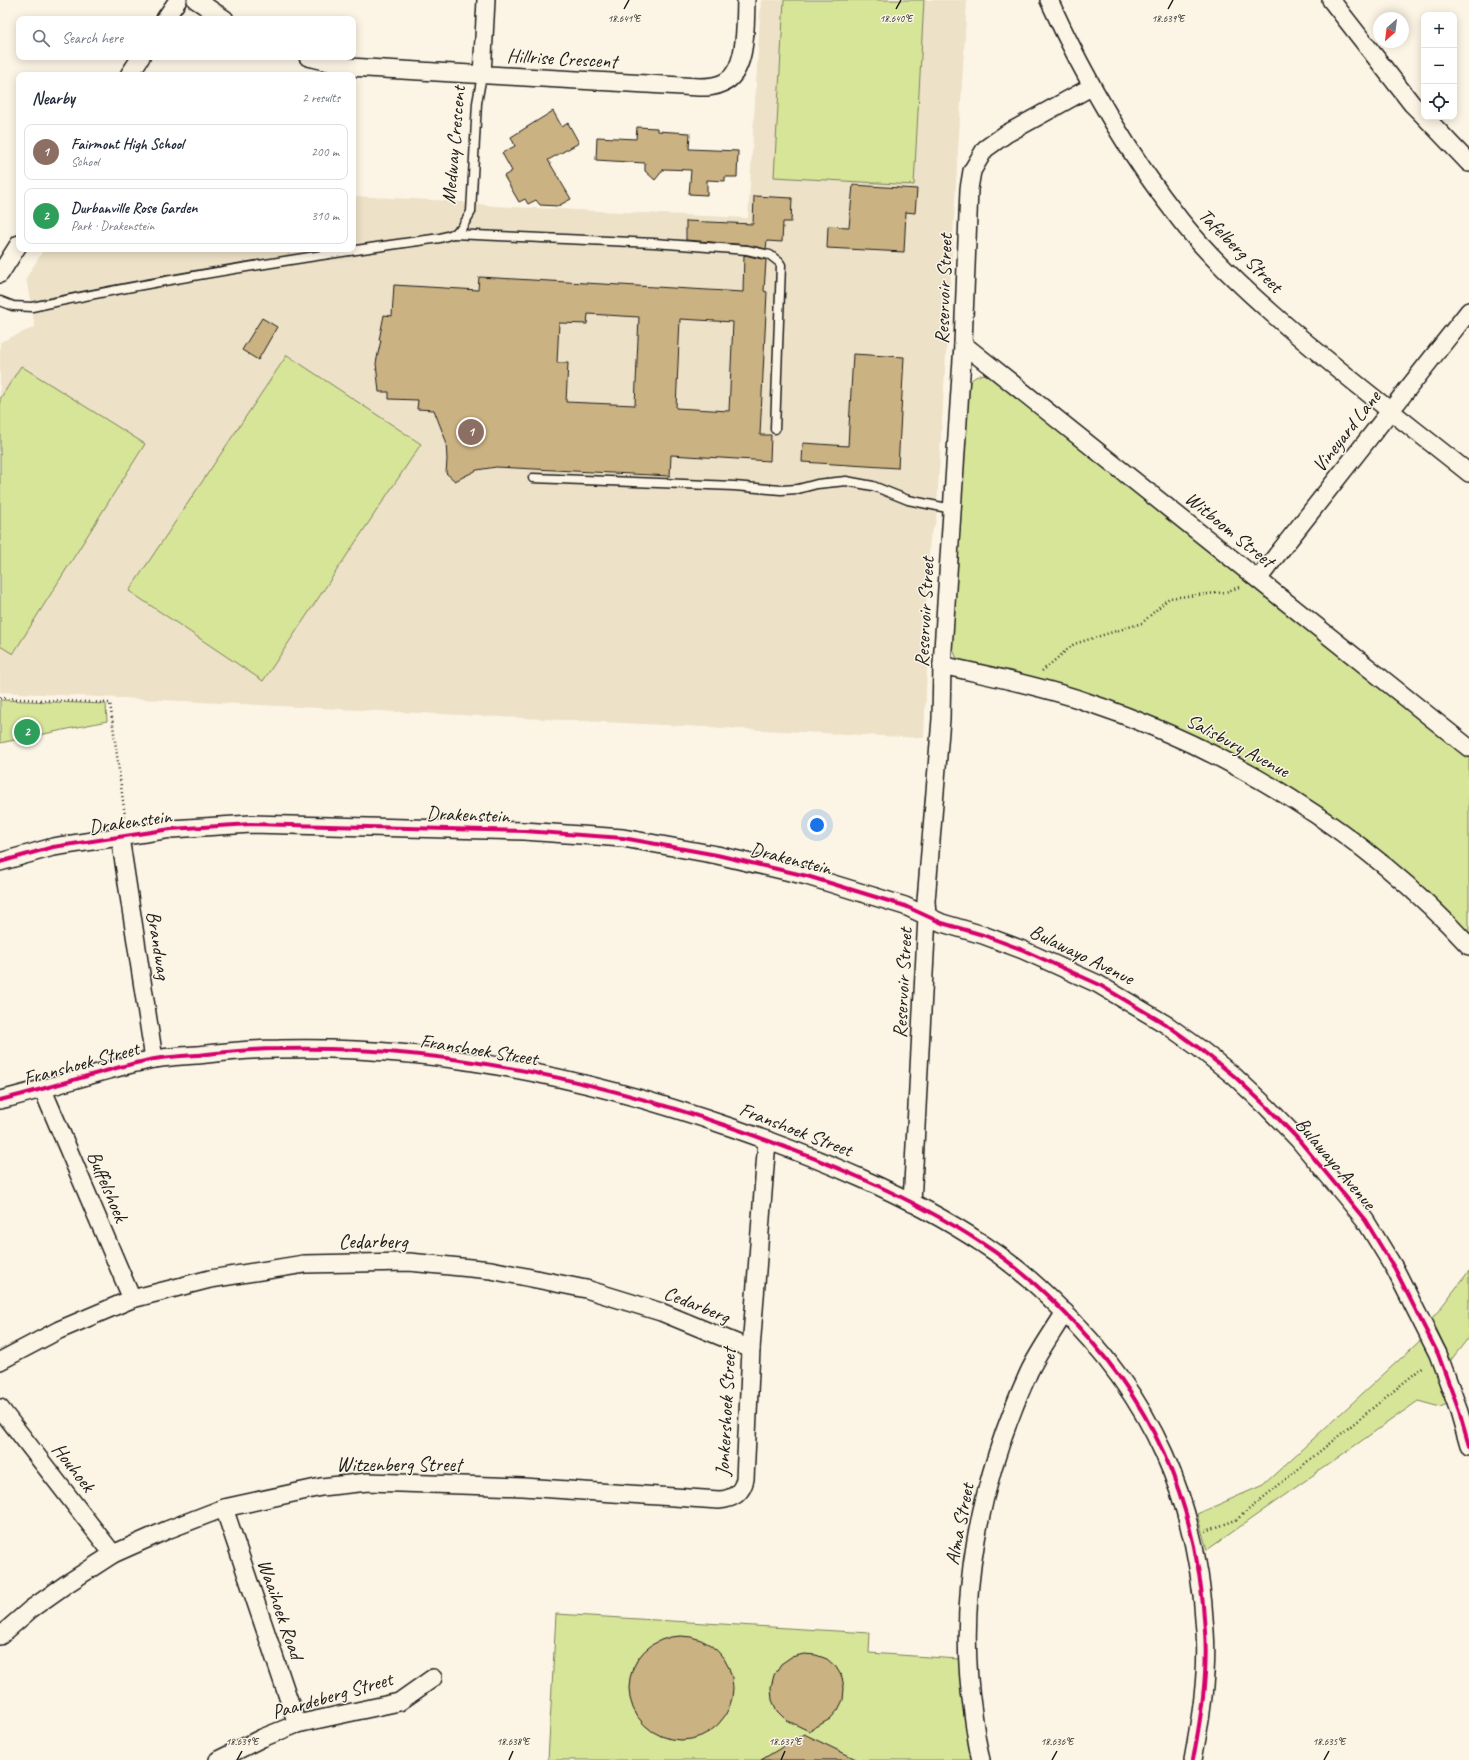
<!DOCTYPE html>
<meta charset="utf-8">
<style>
:root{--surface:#fff;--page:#f6f6f7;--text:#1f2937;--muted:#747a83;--line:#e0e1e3;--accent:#b45309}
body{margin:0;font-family:Caveat,sans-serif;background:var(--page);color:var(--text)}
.controls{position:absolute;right:12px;top:12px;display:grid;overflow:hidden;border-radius:8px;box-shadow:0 2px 10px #0003}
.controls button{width:36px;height:36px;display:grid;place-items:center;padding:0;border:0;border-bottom:1px solid var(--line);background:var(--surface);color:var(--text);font:20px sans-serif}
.compass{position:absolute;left:1373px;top:12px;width:36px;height:36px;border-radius:50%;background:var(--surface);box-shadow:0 2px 10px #0003;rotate:208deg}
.you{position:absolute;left:817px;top:825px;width:14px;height:14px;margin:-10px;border:3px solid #fff;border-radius:50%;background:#1a73e8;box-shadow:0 0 0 6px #1a73e833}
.badge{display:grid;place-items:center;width:26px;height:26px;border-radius:50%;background:var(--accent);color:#fff;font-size:13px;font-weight:700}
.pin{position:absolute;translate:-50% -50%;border:2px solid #fff;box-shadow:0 1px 4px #0006}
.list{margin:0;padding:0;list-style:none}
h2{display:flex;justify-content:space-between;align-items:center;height:52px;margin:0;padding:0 16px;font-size:17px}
h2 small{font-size:13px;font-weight:400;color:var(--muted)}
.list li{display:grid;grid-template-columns:26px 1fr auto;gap:12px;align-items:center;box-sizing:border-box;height:56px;margin:0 8px 8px;padding:0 8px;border:1px solid var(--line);border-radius:8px}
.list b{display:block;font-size:15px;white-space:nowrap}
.list p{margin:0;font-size:13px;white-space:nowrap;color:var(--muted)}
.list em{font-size:13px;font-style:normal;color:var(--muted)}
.icon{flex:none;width:22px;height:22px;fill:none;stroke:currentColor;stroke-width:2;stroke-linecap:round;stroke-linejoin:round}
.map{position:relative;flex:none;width:1469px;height:1760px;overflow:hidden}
.search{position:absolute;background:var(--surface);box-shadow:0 2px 10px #0003;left:16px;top:16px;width:340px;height:44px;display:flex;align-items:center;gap:10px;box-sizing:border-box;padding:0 14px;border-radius:8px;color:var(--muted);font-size:15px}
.panel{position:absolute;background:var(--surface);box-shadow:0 2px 10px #0003;left:16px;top:72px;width:340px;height:180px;border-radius:8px}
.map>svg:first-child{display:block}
.built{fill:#ede1c7}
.green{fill:#d7e599;stroke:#7a805a}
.building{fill:#cbb282;stroke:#1c1c1c;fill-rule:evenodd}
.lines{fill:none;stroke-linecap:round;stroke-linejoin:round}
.service-casing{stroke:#1c1c1c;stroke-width:11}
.minor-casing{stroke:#1c1c1c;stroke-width:20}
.path{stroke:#1c1c1c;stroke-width:2.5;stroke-dasharray:1 3;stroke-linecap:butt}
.service{stroke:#fcf5e5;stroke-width:8}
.minor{stroke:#fcf5e5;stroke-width:17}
.cycleway-casing{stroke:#fcf5e5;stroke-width:6}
.cycleway{stroke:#d6006c;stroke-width:4}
.ticks{fill:none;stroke:#1c1c1c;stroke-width:1.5}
.labels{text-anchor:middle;stroke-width:3;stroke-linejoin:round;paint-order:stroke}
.street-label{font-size:20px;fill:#1c1c1c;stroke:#fcf5e5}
.ticks-label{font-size:10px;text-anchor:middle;fill:#1c1c1c;stroke:#fcf5e5;stroke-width:3;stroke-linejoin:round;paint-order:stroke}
</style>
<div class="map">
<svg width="1469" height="1760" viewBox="0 0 1469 1760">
<rect width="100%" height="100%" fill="#fcf5e5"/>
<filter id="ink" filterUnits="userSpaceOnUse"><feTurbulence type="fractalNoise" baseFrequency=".025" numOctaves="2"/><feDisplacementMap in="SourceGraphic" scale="8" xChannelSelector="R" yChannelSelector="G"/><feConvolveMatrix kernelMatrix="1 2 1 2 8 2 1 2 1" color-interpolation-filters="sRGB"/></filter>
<g filter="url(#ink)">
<polygon class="built" points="761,0 967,0 936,522 930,536 925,628 928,642 924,738 0,692 0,342 35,327 26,278 44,249 353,249 353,196 452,201 495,206 748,218"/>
<g class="green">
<polygon points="784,0 924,0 914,185 774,177"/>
<polygon points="287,355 421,444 263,681 129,591"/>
<polygon points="21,366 145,444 13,654 0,646 0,399"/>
<path d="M984 374 995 379 1469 758V935L1309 800 1240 759 1020 674 964 662 956 657 952 646 967 391C968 381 974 376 984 374Z"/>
<polygon points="0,700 106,704 107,721 0,743"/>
<polygon points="1469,1271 1469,1337 1451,1360 1432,1319"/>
<polygon points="1423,1338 1450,1403 1440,1407 1418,1401 1207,1550 1197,1514 1263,1485"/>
<polygon points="556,1614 870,1633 869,1653 959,1659 965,1717 973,1760 548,1760"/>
</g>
<g class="building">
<polygon points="553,111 562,127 568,123 579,143 548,160 571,199 558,206 540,205 536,200 528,204 525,199 519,202 504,176 512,171 502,153 515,146 511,137"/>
<polygon points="637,127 657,128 657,131 690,133 689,149 738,151 737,177 725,177 725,181 707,180 707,195 689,194 691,170 664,169 655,180 645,171 645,163 596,160 597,137 636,139"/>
<polygon points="853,185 917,189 915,213 906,212 904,252 827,248 828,226 849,227"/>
<polygon points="754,196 792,198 791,222 783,222 782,242 767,241 766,249 748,245 686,240 686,221 753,224"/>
<path d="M744 255 766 260 764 291 767 292 760 435H771L770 461 671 455 670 476 496 467 477 470 455 481 446 473 447 460 446 441 434 410 417 409 418 400 389 399V392H379L376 363 381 340H379L384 315 392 316 394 285 478 290 479 277 743 292ZM588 314 639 317 635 405 566 402 568 363H557L559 323 587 324ZM680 319 733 322 729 411 676 408Z"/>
<polygon points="262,318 277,327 258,360 242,350"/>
<polygon points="853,354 904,357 898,468 802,462 803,443 848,446"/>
<circle cx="681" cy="1688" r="52"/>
<polygon points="804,1654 816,1655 827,1659 836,1667 842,1677 844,1688 843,1700 838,1710 830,1719 809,1731 786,1720 777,1711 772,1700 771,1687 774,1675 781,1664 791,1657"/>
<polygon points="804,1734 858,1760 761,1760"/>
</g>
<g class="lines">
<defs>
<g id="service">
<polyline points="453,234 654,243 747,250 770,255 779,262 781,265 775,429"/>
<path d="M0 301 13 306 32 307C166 278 303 257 440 238L453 234 461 229 471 212 477 103 482 75"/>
<polyline points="533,478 734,486 781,490 798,489 817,484 846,481 873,486 908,500 952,509"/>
</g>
<g id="minor">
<polyline points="196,0 225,19"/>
<path d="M1049 0C1085 79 1127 153 1181 221 1208 255 1241 286 1274 315 1336 370 1404 421 1469 473"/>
<polyline points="1331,0 1412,104 1424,116"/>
<polyline points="165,19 178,0"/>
<path d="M308 57 349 67 699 87C707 87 715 87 723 83 748 72 745 23 746 0"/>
<polyline points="129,75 141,57"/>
<polyline points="482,75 486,0"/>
<polyline points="1425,117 1469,163"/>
<polyline points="0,274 19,244"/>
<polyline points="963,344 1469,748"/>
<polyline points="1258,579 1469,311"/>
<path d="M942 665C989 676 1036 685 1081 700 1227 748 1365 832 1469 946"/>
<polyline points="120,837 154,1059"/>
<polyline points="0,862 53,847 171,829 251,824 524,831 623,838 717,855 807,876 905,906 942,923 983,935 1023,950 1098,984 1167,1025 1199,1048 1234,1076 1267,1107 1298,1139 1365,1220 1395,1269 1438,1354 1459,1411 1469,1446"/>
<polyline points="43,1090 132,1299"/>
<path d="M0 1100C50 1088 99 1071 149 1060 165 1057 182 1056 198 1055 224 1052 252 1049 279 1049 434 1045 587 1077 733 1128 818 1158 908 1194 983 1244 1011 1262 1035 1283 1058 1306 1152 1397 1198 1501 1205 1631 1208 1674 1201 1717 1193 1760"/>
<polyline points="912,1203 927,916 926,901 941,719 942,665 963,344 969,189 972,171 985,149 1006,134 1091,87"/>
<polyline points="0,1361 59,1330 132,1299 210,1279 304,1264 409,1262 491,1270 586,1289 661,1312 751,1349"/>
<polyline points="0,1408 113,1554"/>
<polyline points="224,1508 297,1724"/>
<path d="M0 1636 31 1609 65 1585 113 1554 167 1530 224 1508 321 1487 368 1482 523 1487 719 1500C733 1499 742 1493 745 1479L751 1349 767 1140"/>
<polyline points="218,1760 262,1738 297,1724 399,1702 433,1678"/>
<path d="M981 1760C977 1745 975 1728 973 1713 955 1597 981 1477 1029 1372 1039 1351 1053 1332 1065 1312"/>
</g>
</defs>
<use href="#service" class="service-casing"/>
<use href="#minor" class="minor-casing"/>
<g class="path">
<polyline points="1042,671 1074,644 1142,623 1169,598 1226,592 1239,587"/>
<polyline points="0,698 110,703 125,816 124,819"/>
<polyline points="1206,1531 1236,1520 1424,1366"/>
</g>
<use href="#service" class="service"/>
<use href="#minor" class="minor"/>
<defs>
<g id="cycleway">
<polyline points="0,862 53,847 171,829 251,824 524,831 623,838 717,855 807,876 905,906 942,923 983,935 1023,950 1098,984 1167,1025 1199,1048 1234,1076 1267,1107 1298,1139 1365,1220 1395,1269 1438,1354 1459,1411 1469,1446"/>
<path d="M0 1100C50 1088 99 1071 149 1060 165 1057 182 1056 198 1055 224 1052 252 1049 279 1049 434 1045 587 1077 733 1128 818 1158 908 1194 983 1244 1011 1262 1035 1283 1058 1306 1152 1397 1198 1501 1205 1631 1208 1674 1201 1717 1193 1760"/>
</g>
</defs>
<use href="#cycleway" class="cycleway-casing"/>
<use href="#cycleway" class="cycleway"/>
</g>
</g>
<path class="ticks" d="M624 9 629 0M896 9 901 0M1168 9 1173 0M237 1760 242 1751M509 1760 513 1751M781 1760 785 1751M1052 1760 1057 1751M1324 1760 1329 1751"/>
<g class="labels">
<g class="street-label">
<text transform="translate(562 58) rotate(3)" y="7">Hillrise Crescent</text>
<text transform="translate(453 145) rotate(-85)" y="7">Medway Crescent</text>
<text transform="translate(1241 250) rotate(45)" y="7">Tafelberg Street</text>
<text transform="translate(943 289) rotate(-88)" y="7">Reservoir Street</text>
<text transform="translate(1346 431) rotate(-52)" y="7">Vineyard Lane</text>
<text transform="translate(1230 529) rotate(39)" y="7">Witboom Street</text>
<text transform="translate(924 612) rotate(-87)" y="7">Reservoir Street</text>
<text transform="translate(1238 745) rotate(28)" y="7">Salisbury Avenue</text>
<text transform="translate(468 814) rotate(2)" y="7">Drakenstein</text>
<text transform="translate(130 821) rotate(-8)" y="7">Drakenstein</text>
<text transform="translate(791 858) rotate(14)" y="7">Drakenstein</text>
<text transform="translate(159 945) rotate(81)" y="7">Brandwag</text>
<text transform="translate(1082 954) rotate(26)" y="7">Bulawayo Avenue</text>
<text transform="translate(902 983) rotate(-87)" y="7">Reservoir Street</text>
<text transform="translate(479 1049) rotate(9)" y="7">Franshoek Street</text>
<text transform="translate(81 1063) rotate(-15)" y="7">Franshoek Street</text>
<text transform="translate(796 1129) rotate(21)" y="7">Franshoek Street</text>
<text transform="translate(1336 1163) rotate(50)" y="7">Bulawayo Avenue</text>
<text transform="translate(108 1186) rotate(67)" y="7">Buffelshoek</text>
<text x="373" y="1248">Cedarberg</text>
<text transform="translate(697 1304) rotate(22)" y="7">Cedarberg</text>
<text transform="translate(725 1412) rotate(-87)" y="7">Jonkershoek Street</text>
<text x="399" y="1471">Witzenberg Street</text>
<text transform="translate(74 1467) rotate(52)" y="7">Houhoek</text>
<text transform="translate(959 1524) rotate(-79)" y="7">Alma Street</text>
<text transform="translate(281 1609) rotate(71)" y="7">Waaihoek Road</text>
<text transform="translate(332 1695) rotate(-16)" y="7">Paardeberg Street</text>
</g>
</g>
<g class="ticks-label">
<text x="624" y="22">18.641°E</text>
<text x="896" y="22">18.640°E</text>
<text x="1168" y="22">18.639°E</text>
<text x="242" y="1745">18.639°E</text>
<text x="513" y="1745">18.638°E</text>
<text x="785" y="1745">18.637°E</text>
<text x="1057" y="1745">18.636°E</text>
<text x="1329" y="1745">18.635°E</text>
</g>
</svg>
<div class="controls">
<button>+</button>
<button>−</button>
<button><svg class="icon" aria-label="locate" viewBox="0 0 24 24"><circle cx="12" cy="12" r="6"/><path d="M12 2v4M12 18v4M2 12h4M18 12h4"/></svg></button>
</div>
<svg class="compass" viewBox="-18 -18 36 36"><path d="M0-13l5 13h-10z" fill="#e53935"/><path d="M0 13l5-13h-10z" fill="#747a83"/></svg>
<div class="you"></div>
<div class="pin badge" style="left:471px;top:432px;background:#8d6e63">1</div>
<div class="pin badge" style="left:27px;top:732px;background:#2e9e5b">2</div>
<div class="search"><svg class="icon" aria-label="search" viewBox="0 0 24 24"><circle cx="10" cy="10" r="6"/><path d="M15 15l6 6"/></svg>Search here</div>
<section class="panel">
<h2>Nearby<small>2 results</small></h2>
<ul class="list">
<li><span class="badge" style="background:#8d6e63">1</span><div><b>Fairmont High School</b><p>School</p></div><em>200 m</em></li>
<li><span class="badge" style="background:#2e9e5b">2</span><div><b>Durbanville Rose Garden</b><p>Park · Drakenstein</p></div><em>310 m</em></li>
</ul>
</section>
</div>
